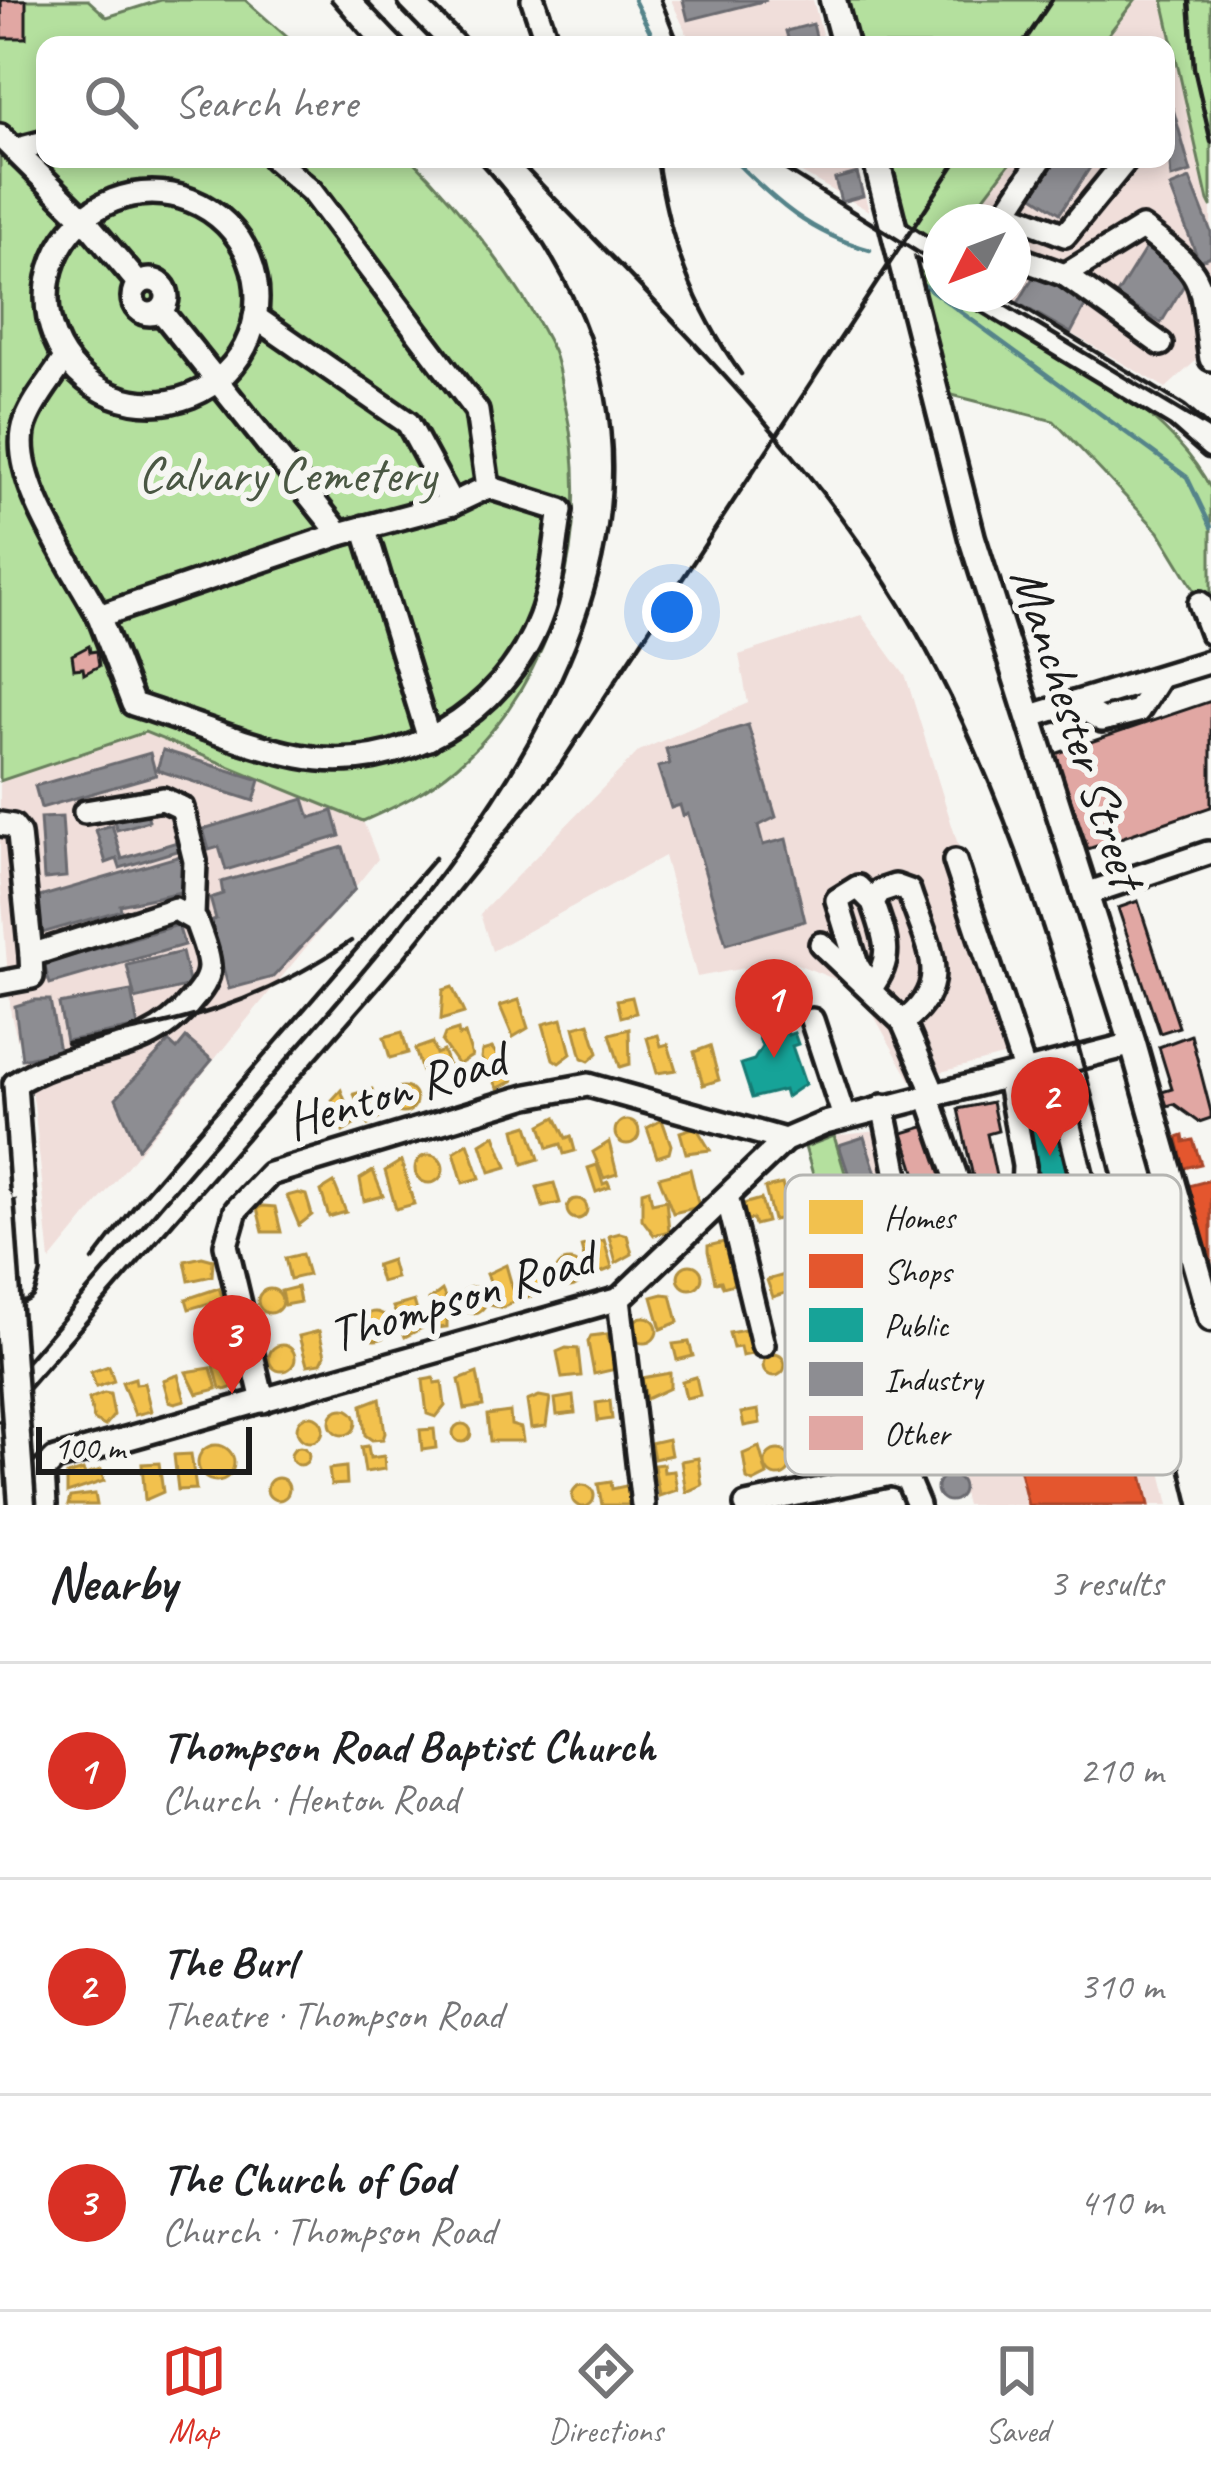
<!DOCTYPE html>
<meta charset="utf-8">
<style>
:root{--surface:#fff;--page:#f2f2f2;--text:#202124;--muted:#757577;--line:#e0e0e0;--accent:#d93025}
body{margin:0;font-family:Caveat,sans-serif;background:var(--page);color:var(--text)}
.compass{position:absolute;left:923px;top:204px;width:108px;height:108px;border-radius:50%;background:var(--surface);box-shadow:0 6px 18px #0003;rotate:228deg}
.scale{position:absolute;left:36px;bottom:30px;width:216px;box-sizing:border-box;padding-left:12px;border:6px solid #1c1c1c;border-top:0;font-size:33px;line-height:42px;white-space:nowrap;color:#1c1c1c;-webkit-text-stroke:9px #f6f6f2;paint-order:stroke}
.you{position:absolute;left:672px;top:612px;width:42px;height:42px;margin:-30px;border:9px solid #fff;border-radius:50%;background:#1a73e8;box-shadow:0 0 0 18px #1a73e833}
.badge{display:grid;place-items:center;width:78px;height:78px;border-radius:50%;background:var(--accent);color:#fff;font-size:39px;font-weight:700}
.pin{position:absolute;translate:-50% -99px;filter:drop-shadow(0 3px 6px #0008)}
.pin::after{content:'';position:absolute;top:63px;width:42px;height:36px;background:inherit;clip-path:polygon(0 0,100% 0,50% 100%)}
.list{margin:0;padding:0;list-style:none}
h2{display:flex;justify-content:space-between;align-items:center;height:156px;margin:0;padding:0 48px;font-size:51px}
h2 small{font-size:39px;font-weight:400;color:var(--muted)}
.list li{display:grid;grid-template-columns:78px 1fr auto;gap:36px;align-items:center;box-sizing:border-box;height:216px;padding:0 48px;border-top:3px solid var(--line)}
.list b{display:block;font-size:45px;white-space:nowrap}
.list p{margin:0;font-size:39px;white-space:nowrap;color:var(--muted)}
.list em{font-size:39px;font-style:normal;color:var(--muted)}
.icon{flex:none;width:66px;height:66px;fill:none;stroke:currentColor;stroke-width:2;stroke-linecap:round;stroke-linejoin:round}
.map{position:relative;flex:none;width:1211px;height:1505px;overflow:hidden}
.search{position:absolute;background:var(--surface);box-shadow:0 6px 18px #0003;left:36px;right:36px;top:36px;height:132px;display:flex;align-items:center;gap:30px;box-sizing:border-box;padding:0 42px;border-radius:24px;color:var(--muted);font-size:45px}
.sheet{height:804px;background:var(--surface)}
nav{display:flex;justify-content:space-around;align-items:center;box-sizing:border-box;height:168px;border-top:3px solid var(--line);background:var(--surface);font-size:33px;color:var(--muted)}
nav a{display:grid;justify-items:center;gap:6px}
nav .on{color:var(--accent)}
.map>svg:first-child{display:block}
.built{fill:#f0deda}
.green{fill:#b4e09e;stroke:#687e5d;stroke-width:3}
.homes{fill:#f2c14e;stroke:#b2903f;stroke-width:3}
.shops{fill:#e4572e;stroke:#a84529;stroke-width:3}
.public{fill:#17a398;stroke:#187a73;stroke-width:3}
.industry{fill:#8d8d92;stroke:#6b6b6f;stroke-width:3}
.lines{fill:none;stroke-linecap:round;stroke-linejoin:round}
.stream{stroke:#54848a;stroke-width:4.5}
.building{fill:#e1a7a3;stroke:#1c1c1c;stroke-width:3}
.minor-casing{stroke:#1c1c1c;stroke-width:30}
.major-casing{stroke:#1c1c1c;stroke-width:33}
.minor{stroke:#f6f6f2;stroke-width:21}
.major{stroke:#f6f6f2;stroke-width:24}
.rail{stroke:#1c1c1c;stroke-width:4.5}
.major-bridge-casing{stroke:#1c1c1c;stroke-width:33;stroke-linecap:butt}
.major-bridge{stroke:#f6f6f2;stroke-width:24}
.labels{text-anchor:middle;stroke-width:12;stroke-linejoin:round;paint-order:stroke}
.park-label{font-size:51px;fill:#4a5743;stroke:#f6f6f2}
.street-label{font-size:51px;fill:#1c1c1c;stroke:#f6f6f2}
.key{fill:#f6f6f2;stroke:#b5b5b2;stroke-width:3}
.key-label{font-size:33px;fill:#1c1c1c}
</style>
<div class="map">
<svg width="1211" height="1505" viewBox="0 0 1211 1505">
<rect width="100%" height="100%" fill="#f6f6f2"/>
<filter id="ink" filterUnits="userSpaceOnUse"><feTurbulence type="fractalNoise" baseFrequency=".00833" numOctaves="2"/><feDisplacementMap in="SourceGraphic" scale="24" xChannelSelector="R" yChannelSelector="G"/><feConvolveMatrix kernelMatrix="1 2 1 2 8 2 1 2 1" color-interpolation-filters="sRGB"/></filter>
<g filter="url(#ink)">
<g class="built">
<polygon points="671,0 813,0 825,45 692,45"/>
<polygon points="1135,0 1163,0 1211,207 1211,347 1166,388 1002,294 1013,294 1013,222 965,222 1013,159 1166,159 1166,45 1100,45"/>
<polygon points="790,159 855,159 869,211 802,173"/>
<polygon points="861,615 906,677 1022,1051 910,1080 859,989 787,960 697,977 664,856 492,951 480,914 639,751 748,703 739,655"/>
<polygon points="145,732 363,821 378,859 50,1261 34,1103 11,1015 0,877 0,781"/>
<polygon points="894,1129 932,1240 963,1232 976,1270 1104,1235 1169,1505 966,1505 930,1363 896,1362 834,1136"/>
</g>
<g class="green">
<path d="M0 0H88L107 17 161 0H245L296 45H45V159H412C462 210 522 286 553 351 560 367 561 387 565 404 594 529 557 680 457 766 428 791 398 806 363 821L145 732 0 781Z"/>
<polygon points="843,0 1135,0 1100,45 855,45"/>
<polygon points="1163,0 1211,0 1211,207 1208,201"/>
<polygon points="886,159 1013,159 965,222 941,222 941,249 900,216"/>
<path d="M916 268 941 283V294H960C1042 343 1167 403 1211 489V617L1159 532 1054 421 948 394Z"/>
<polygon points="834,1136 871,1259 839,1265 805,1147"/>
</g>
<g class="homes">
<polygon points="452,987 464,1013 441,1020 443,990"/>
<polygon points="632,997 636,1013 621,1017 617,1000"/>
<polygon points="519,1000 528,1028 513,1037 500,1006"/>
<polygon points="562,1019 571,1054 559,1063 553,1059 543,1024"/>
<polygon points="589,1023 598,1053 589,1061 582,1058 574,1027"/>
<polygon points="629,1029 630,1064 620,1067 610,1034"/>
<polygon points="458,1030 459,1036 465,1034 472,1056 458,1065 442,1042 445,1034"/>
<polygon points="402,1032 408,1053 390,1058 384,1037"/>
<polygon points="658,1035 661,1046 668,1044 676,1070 657,1073 647,1038"/>
<polygon points="432,1043 436,1054 443,1051 448,1064 430,1074 422,1072 415,1049"/>
<polygon points="710,1046 719,1080 703,1085 694,1052"/>
<polygon points="492,1048 500,1059 506,1057 513,1081 498,1088 481,1058 482,1051"/>
<circle cx="403" cy="1100" r="13"/>
<polygon points="372,1089 383,1116 368,1125 354,1094"/>
<polygon points="341,1090 354,1125 343,1132 332,1100"/>
<polygon points="556,1117 566,1138 571,1136 575,1151 564,1154 561,1144 548,1148 541,1125"/>
<circle cx="627" cy="1132" r="12"/>
<polygon points="662,1120 671,1145 669,1153 657,1157 647,1128"/>
<polygon points="528,1125 539,1159 523,1164 515,1129"/>
<polygon points="696,1127 710,1150 686,1153 680,1132"/>
<polygon points="495,1135 507,1167 490,1172 481,1144"/>
<polygon points="609,1142 617,1174 604,1178 593,1152"/>
<polygon points="468,1143 480,1178 463,1183 454,1152"/>
<circle cx="429" cy="1169" r="14"/>
<polygon points="401,1161 414,1204 396,1209 385,1171"/>
<polygon points="597,1165 603,1184 608,1182 610,1187 596,1192 588,1168"/>
<polygon points="690,1169 699,1207 673,1213 659,1177"/>
<polygon points="373,1171 383,1196 364,1201 360,1179"/>
<polygon points="334,1183 346,1212 329,1217 321,1191"/>
<polygon points="554,1183 560,1203 543,1207 537,1187"/>
<polygon points="782,1184 791,1217 773,1220 765,1188"/>
<polygon points="649,1189 652,1203 666,1200 669,1231 654,1235 642,1219 642,1191"/>
<polygon points="298,1193 306,1195 312,1215 299,1225 287,1196"/>
<circle cx="577" cy="1209" r="10"/>
<polygon points="761,1199 767,1222 755,1225 753,1219 747,1220 743,1204"/>
<polygon points="263,1206 275,1207 281,1232 263,1232 257,1208"/>
<polygon points="620,1233 627,1235 632,1254 616,1263 609,1236"/>
<polygon points="604,1240 612,1268 597,1274 586,1265 581,1246"/>
<polygon points="724,1242 734,1284 723,1287 721,1281 715,1282 708,1251 708,1246"/>
<polygon points="302,1254 308,1275 290,1279 285,1258"/>
<polygon points="202,1257 213,1260 212,1276 189,1281 185,1261"/>
<polygon points="391,1260 396,1278 381,1282 376,1265"/>
<circle cx="569" cy="1274" r="13"/>
<circle cx="690" cy="1277" r="12"/>
<polygon points="506,1265 516,1300 503,1308 490,1305 485,1290 493,1288 487,1274"/>
<polygon points="539,1269 546,1292 526,1298 520,1279"/>
<polygon points="805,1269 808,1278 802,1288 773,1297 767,1280"/>
<circle cx="473" cy="1300" r="13"/>
<polygon points="297,1287 300,1302 284,1305 281,1291"/>
<polygon points="219,1288 223,1299 189,1309 186,1299"/>
<circle cx="270" cy="1301" r="12"/>
<polygon points="442,1290 454,1318 447,1320 447,1327 436,1328 429,1300"/>
<polygon points="663,1294 671,1295 678,1322 661,1329 652,1297"/>
<polygon points="414,1301 422,1328 405,1337 393,1307"/>
<circle cx="375" cy="1326" r="14"/>
<circle cx="644" cy="1330" r="13"/>
<polygon points="745,1330 751,1333 752,1354 742,1356 740,1347 733,1348 729,1333"/>
<polygon points="319,1331 325,1355 321,1363 307,1365 299,1336"/>
<polygon points="607,1334 616,1369 594,1374 588,1342 591,1336"/>
<polygon points="689,1342 693,1356 677,1360 673,1344"/>
<circle cx="282" cy="1358" r="13"/>
<polygon points="232,1346 242,1378 248,1382 225,1390 220,1388 210,1352"/>
<polygon points="566,1348 578,1349 581,1376 562,1378 557,1352"/>
<circle cx="774" cy="1365" r="11"/>
<polygon points="109,1366 114,1381 96,1387 91,1372"/>
<polygon points="211,1368 217,1389 197,1394 186,1372"/>
<polygon points="477,1373 483,1406 465,1409 459,1380"/>
<polygon points="670,1373 670,1388 646,1399 642,1378"/>
<polygon points="178,1375 185,1400 175,1403 169,1401 163,1380"/>
<polygon points="696,1377 700,1395 686,1398 682,1381"/>
<polygon points="135,1378 136,1384 144,1383 151,1411 135,1415 122,1382"/>
<polygon points="434,1378 435,1383 442,1382 445,1406 436,1417 427,1414 423,1380"/>
<polygon points="104,1393 110,1394 114,1415 105,1426 94,1420 89,1399"/>
<polygon points="539,1396 550,1398 546,1426 531,1428 527,1401"/>
<polygon points="573,1396 575,1413 557,1415 555,1399"/>
<polygon points="380,1398 385,1433 383,1439 372,1440 365,1435 362,1405"/>
<polygon points="610,1401 612,1419 598,1421 596,1403"/>
<circle cx="343" cy="1422" r="13"/>
<polygon points="758,1410 760,1423 744,1426 741,1413"/>
<polygon points="510,1412 511,1425 521,1428 523,1441 490,1441 487,1415"/>
<circle cx="310" cy="1429" r="13"/>
<circle cx="462" cy="1433" r="9"/>
<polygon points="434,1429 436,1448 422,1450 420,1430"/>
<polygon points="668,1439 671,1455 654,1459 651,1443"/>
<circle cx="216" cy="1463" r="18"/>
<polygon points="368,1446 370,1458 384,1456 385,1469 365,1472 361,1447"/>
<polygon points="759,1447 767,1475 753,1482 747,1479 743,1454"/>
<circle cx="300" cy="1456" r="9"/>
<circle cx="778" cy="1463" r="13"/>
<polygon points="191,1454 196,1489 178,1490 174,1455"/>
<polygon points="698,1458 702,1485 686,1492 681,1461"/>
<polygon points="159,1463 163,1492 145,1500 142,1464"/>
<polygon points="663,1464 664,1472 674,1471 677,1490 659,1496 654,1465"/>
<polygon points="346,1467 347,1484 331,1485 329,1469"/>
<polygon points="83,1470 85,1475 101,1470 104,1481 67,1493 67,1475"/>
<circle cx="278" cy="1489" r="11"/>
<polygon points="611,1482 612,1489 630,1485 634,1505 602,1505 598,1484"/>
<circle cx="583" cy="1496" r="11"/>
<polygon points="95,1494 97,1505 68,1505 70,1497"/>
</g>
<g class="shops">
<polygon points="1183,1136 1184,1142 1193,1140 1201,1164 1184,1168 1177,1138"/>
<polygon points="1211,1180 1211,1273 1188,1186"/>
<polygon points="1116,1361 1149,1505 1028,1505 1000,1387"/>
</g>
<g class="public">
<polygon points="782,1016 788,1035 794,1033 798,1044 792,1046 805,1084 786,1097 784,1090 752,1098 741,1064 754,1060 762,1047 755,1025"/>
<polygon points="1053,1114 1070,1186 1044,1192 1033,1153 1031,1120"/>
</g>
<g class="industry">
<polygon points="683,0 767,0 688,20"/>
<polygon points="813,24 818,45 790,45 786,31"/>
<polygon points="1173,109 1191,172 1171,178 1166,111"/>
<polygon points="1052,159 1093,163 1060,213 1029,193"/>
<polygon points="857,173 863,196 841,202 835,179"/>
<polygon points="1190,179 1211,232 1211,256 1199,261 1170,187"/>
<polygon points="1149,243 1193,270 1161,323 1116,296"/>
<polygon points="1039,268 1088,301 1071,333 1018,303"/>
<polygon points="748,725 776,817 758,826 763,845 786,839 805,921 726,944 688,814 683,816 680,805 671,808 658,767 670,764 666,749"/>
<polygon points="163,750 260,780 254,801 157,770"/>
<polygon points="150,753 156,775 41,808 35,786"/>
<polygon points="304,799 310,818 333,811 340,836 226,870 219,847 209,850 203,829"/>
<polygon points="145,805 149,821 117,830 112,815"/>
<polygon points="62,817 66,877 44,879 40,818"/>
<polygon points="112,825 122,859 180,841 183,849 120,868 117,859 106,863 96,830"/>
<polygon points="343,847 355,889 273,977 229,989 210,921 216,919 210,898 223,894 221,882"/>
<polygon points="180,856 190,890 120,905 121,910 39,934 29,900"/>
<polygon points="178,925 184,945 50,984 44,964"/>
<polygon points="182,952 190,986 135,999 127,965"/>
<polygon points="131,991 138,1027 66,1041 59,1004"/>
<polygon points="35,1000 50,1000 59,1051 22,1059 15,1006"/>
<polygon points="186,1038 212,1060 138,1148 116,1098 169,1042 177,1049"/>
<polygon points="864,1137 885,1201 860,1209 839,1145"/>
<circle cx="950" cy="1488" r="13"/>
</g>
<g class="lines">
<g class="stream">
<polyline points="634,0 657,45"/>
<path d="M733 159C776 203 810 233 870 250"/>
<polyline points="917,280 1187,477 1211,527"/>
</g>
</g>
<g class="building">
<polygon points="1,0 26,0 26,38 2,38"/>
<polygon points="89,646 90,652 97,651 99,666 84,674 83,668 74,669 72,655"/>
<polygon points="1211,701 1211,807 1088,849 1055,754"/>
<polygon points="1138,901 1179,1027 1160,1033 1118,908"/>
<polygon points="1191,1035 1211,1112 1211,1118 1199,1122 1174,1104 1167,1106 1162,1092 1172,1089 1159,1047"/>
<polygon points="992,1102 998,1131 987,1134 999,1190 977,1195 958,1109"/>
<polygon points="930,1125 953,1198 926,1207 903,1133"/>
</g>
<g class="lines">
<defs>
<g id="minor">
<polyline points="410,0 454,45"/>
<polyline points="533,0 548,45"/>
<polyline points="0,136 83,218 139,284"/>
<polyline points="18,149 45,142"/>
<polyline points="274,159 311,191 477,411 488,487"/>
<circle cx="152" cy="298" r="105"/>
<polyline points="1006,212 1065,235 1127,159"/>
<polyline points="1000,221 1041,159"/>
<polyline points="893,229 941,260"/>
<polyline points="1013,256 1065,275 1161,344"/>
<path d="M1065 275 1142 228C1211 279 1198 276 1211 359"/>
<circle cx="150" cy="297" r="17"/>
<polyline points="976,294 1177,416 1211,446"/>
<polyline points="161,311 340,534"/>
<polyline points="255,317 408,423 452,504"/>
<path d="M65 358C53 378 34 399 26 421 5 473 75 570 99 616"/>
<path d="M488 487 561 510C555 544 553 585 540 618 504 714 399 776 299 756 244 745 187 721 133 704L99 616 340 534 452 504Z"/>
<polyline points="364,527 429,739"/>
<polyline points="1200,603 1211,633"/>
<polyline points="1074,703 1102,720 1138,711 1159,678"/>
<polyline points="1028,717 1211,661"/>
<polyline points="85,812 163,799 182,808 195,861 193,916"/>
<polyline points="0,824 13,826 19,834 31,955"/>
<polyline points="955,861 1025,1073"/>
<polyline points="1086,894 1208,853"/>
<path d="M873 902 858 887 837 900 857 965 871 988C895 957 885 937 873 902L880 891 895 886 909 891C926 944 956 983 903 1022"/>
<polyline points="821,944 903,1022 934,1094"/>
<path d="M0 983 32 977 31 955 175 909 196 921C200 934 209 953 209 967 209 980 200 991 192 1000 144 1062 74 1044 15 1084"/>
<polyline points="812,1020 844,1117"/>
<polyline points="1008,1077 1024,1166 1021,1244"/>
<polyline points="928,1096 980,1246 990,1310"/>
<path d="M883 1106C902 1191 912 1294 959 1369"/>
<polyline points="728,1200 763,1345"/>
<polyline points="980,1246 1043,1238 1081,1210 1084,1186 1054,1066"/>
<polyline points="619,1299 643,1505"/>
<polyline points="0,1301 23,1288 28,1271 15,1084"/>
<polyline points="263,1401 226,1245 236,1210 270,1174 528,1096 588,1085 785,1140"/>
<polyline points="45,1505 43,1471 55,1459 619,1299 785,1140 825,1123 1133,1044"/>
<polyline points="746,1505 891,1474 907,1479 918,1505"/>
</g>
<g id="major">
<polyline points="833,0 845,45"/>
<polyline points="876,159 972,538 1133,1044 1211,1318"/>
</g>
</defs>
<use href="#minor" class="minor-casing"/>
<use href="#major" class="major-casing"/>
<use href="#minor" class="minor"/>
<use href="#major" class="major"/>
<g class="rail">
<polyline points="331,0 370,45"/>
<polyline points="365,0 408,45"/>
<polyline points="661,0 679,45"/>
<polyline points="1189,0 1194,68 1211,142"/>
<polyline points="1022,45 1052,0"/>
<path d="M517 159C647 295 785 425 887 584 1054 842 1117 1208 1189 1505"/>
<path d="M657 159C669 241 693 306 741 374"/>
<polyline points="769,159 941,267"/>
<polyline points="987,294 1211,429"/>
<path d="M67 1043C178 1025 258 1005 351 941"/>
<polyline points="93,1260 139,1200 435,858"/>
<path d="M0 1392C99 1278 197 1163 296 1049 524 788 773 479 477 159"/>
<polyline points="0,1421 405,957 559,767 958,159"/>
</g>
<defs>
<polyline id="major-bridge" points="0,1200 22,1505"/>
</defs>
<use href="#major-bridge" class="major-bridge-casing"/>
<use href="#major-bridge" class="major-bridge"/>
</g>
</g>
<g class="labels">
<g class="park-label">
<text x="287" y="491">Calvary Cemetery</text>
</g>
<g class="street-label">
<text transform="translate(1079 727) rotate(72)" y="18">Manchester Street</text>
<text transform="translate(395 1089) rotate(-17)" y="18">Henton Road</text>
<text transform="translate(461 1295) rotate(-17)" y="18">Thompson Road</text>
</g>
</g>
<rect x="785" y="1175" width="396" height="300" rx="18" class="key"/>
<rect x="809" y="1200" width="54" height="34" fill="#f2c14e"/>
<rect x="809" y="1254" width="54" height="34" fill="#e4572e"/>
<rect x="809" y="1308" width="54" height="34" fill="#17a398"/>
<rect x="809" y="1362" width="54" height="34" fill="#8d8d92"/>
<rect x="809" y="1416" width="54" height="34" fill="#e1a7a3"/>
<g class="key-label">
<text x="884" y="1229">Homes</text>
<text x="884" y="1283">Shops</text>
<text x="884" y="1337">Public</text>
<text x="884" y="1391">Industry</text>
<text x="884" y="1445">Other</text>
</g>
</svg>
<svg class="compass" viewBox="-18 -18 36 36"><path d="M0-13l5 13h-10z" fill="#e53935"/><path d="M0 13l5-13h-10z" fill="#757577"/></svg>
<div class="scale">100 m</div>
<div class="you"></div>
<div class="pin badge" style="left:774px;top:1058px">1</div>
<div class="pin badge" style="left:1050px;top:1156px">2</div>
<div class="pin badge" style="left:232px;top:1394px">3</div>
<div class="search"><svg class="icon" aria-label="search" viewBox="0 0 24 24"><circle cx="10" cy="10" r="6"/><path d="M15 15l6 6"/></svg>Search here</div>
</div>
<section class="sheet">
<h2>Nearby<small>3 results</small></h2>
<ul class="list">
<li><span class="badge">1</span><div><b>Thompson Road Baptist Church</b><p>Church · Henton Road</p></div><em>210 m</em></li>
<li><span class="badge">2</span><div><b>The Burl</b><p>Theatre · Thompson Road</p></div><em>310 m</em></li>
<li><span class="badge">3</span><div><b>The Church of God</b><p>Church · Thompson Road</p></div><em>410 m</em></li>
</ul>
</section>
<nav>
<a class="on"><svg class="icon" aria-label="map" viewBox="0 0 24 24"><path d="M3 6l6-2 6 2 6-2v14l-6 2-6-2-6 2zM9 4v14M15 6v14"/></svg>Map</a>
<a><svg class="icon" aria-label="directions" viewBox="0 0 24 24"><path d="M12 3l9 9-9 9-9-9zM9 14v-3h6M13 9l2 2-2 2"/></svg>Directions</a>
<a><svg class="icon" aria-label="saved" viewBox="0 0 24 24"><path d="M7 4h10v16l-5-4-5 4z"/></svg>Saved</a>
</nav>
